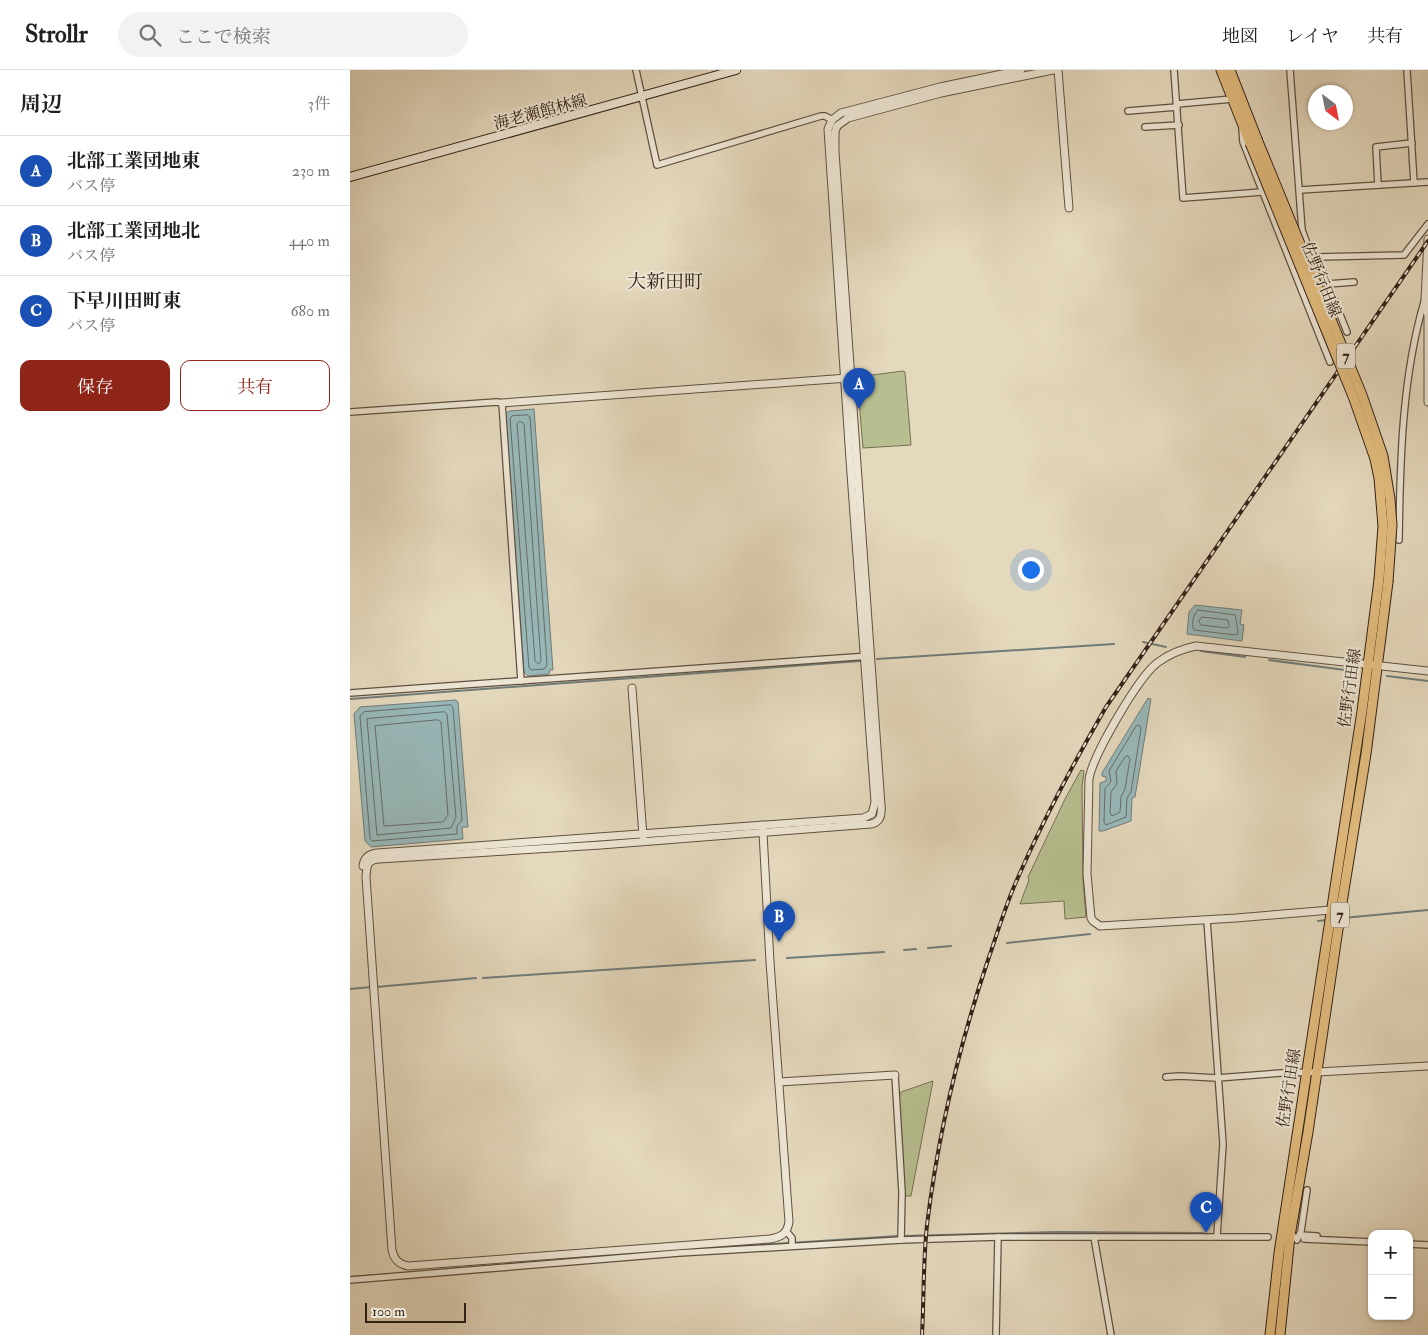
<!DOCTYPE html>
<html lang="ja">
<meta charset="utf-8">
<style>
:root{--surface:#fff;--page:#f2f2f2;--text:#202124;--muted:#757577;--line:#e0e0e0;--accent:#8f2418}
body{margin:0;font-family:"IM FELL Double Pica","Noto Serif JP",serif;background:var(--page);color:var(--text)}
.controls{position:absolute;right:15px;bottom:15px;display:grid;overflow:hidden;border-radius:10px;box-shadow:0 1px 4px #0004}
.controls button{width:45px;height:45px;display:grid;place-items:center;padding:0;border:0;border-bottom:1px solid var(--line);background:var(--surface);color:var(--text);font:25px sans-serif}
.compass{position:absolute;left:958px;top:15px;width:45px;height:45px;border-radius:50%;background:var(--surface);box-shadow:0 1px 4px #0004;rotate:148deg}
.scale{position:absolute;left:15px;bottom:12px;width:101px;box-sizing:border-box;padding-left:5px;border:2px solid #332217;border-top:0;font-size:14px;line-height:18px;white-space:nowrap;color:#332217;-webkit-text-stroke:4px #ede6d4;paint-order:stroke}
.you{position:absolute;left:680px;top:499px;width:18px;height:18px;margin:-12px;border:4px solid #fff;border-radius:50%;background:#1a73e8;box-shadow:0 0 0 8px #1a73e833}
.badge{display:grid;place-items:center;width:32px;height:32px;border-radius:50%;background:var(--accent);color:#fff;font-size:16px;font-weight:700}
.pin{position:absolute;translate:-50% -41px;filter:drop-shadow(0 1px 2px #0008)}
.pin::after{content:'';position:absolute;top:26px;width:18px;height:15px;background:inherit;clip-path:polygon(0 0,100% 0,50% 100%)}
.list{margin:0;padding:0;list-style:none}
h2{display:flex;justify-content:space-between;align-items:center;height:65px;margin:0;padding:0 20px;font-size:21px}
h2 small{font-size:16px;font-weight:400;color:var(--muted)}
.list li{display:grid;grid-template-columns:32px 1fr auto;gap:15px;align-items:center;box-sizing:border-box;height:70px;padding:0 20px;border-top:1px solid var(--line)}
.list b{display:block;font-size:19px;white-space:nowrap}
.list p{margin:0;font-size:16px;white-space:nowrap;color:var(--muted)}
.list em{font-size:16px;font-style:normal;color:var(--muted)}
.actions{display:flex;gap:10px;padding:15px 20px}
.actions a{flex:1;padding:11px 0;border:1px solid var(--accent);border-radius:10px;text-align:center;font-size:18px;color:var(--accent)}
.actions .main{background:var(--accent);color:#fff}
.icon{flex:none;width:28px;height:28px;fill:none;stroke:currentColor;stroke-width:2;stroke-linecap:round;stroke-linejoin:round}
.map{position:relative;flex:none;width:1078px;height:1265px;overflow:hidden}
header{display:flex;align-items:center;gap:30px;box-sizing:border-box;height:70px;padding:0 25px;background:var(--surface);border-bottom:1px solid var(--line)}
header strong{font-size:24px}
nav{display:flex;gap:28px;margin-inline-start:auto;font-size:18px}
.search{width:350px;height:45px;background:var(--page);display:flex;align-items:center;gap:12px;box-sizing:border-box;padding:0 18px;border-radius:28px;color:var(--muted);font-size:19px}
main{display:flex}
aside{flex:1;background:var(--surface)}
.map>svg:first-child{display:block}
.green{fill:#b7be8f;stroke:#757053}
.water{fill:#98b8b9;stroke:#707c78}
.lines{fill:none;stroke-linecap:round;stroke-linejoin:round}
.shore{stroke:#666d68;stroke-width:1}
.stream{stroke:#707c78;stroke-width:2}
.minor-casing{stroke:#5f5040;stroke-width:8}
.tertiary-casing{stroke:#5f5040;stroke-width:9}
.secondary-casing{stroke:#332217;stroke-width:10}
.primary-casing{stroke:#332217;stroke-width:11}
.minor{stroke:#ede6d4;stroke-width:5.5}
.tertiary{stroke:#ede6d4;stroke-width:7}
.secondary{stroke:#ede6d4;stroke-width:8}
.primary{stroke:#e2bc7e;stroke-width:9}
.rail-casing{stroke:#332217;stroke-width:4}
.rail{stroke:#ede6d4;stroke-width:2;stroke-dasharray:5.5;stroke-linecap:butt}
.primary-bridge-casing{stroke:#332217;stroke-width:11;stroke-linecap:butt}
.primary-bridge{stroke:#e2bc7e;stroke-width:9}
.labels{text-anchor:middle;stroke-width:4;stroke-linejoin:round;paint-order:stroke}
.shield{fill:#ede6d4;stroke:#6b5d50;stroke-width:1}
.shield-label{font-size:15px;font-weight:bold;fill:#332217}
.street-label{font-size:16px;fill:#332217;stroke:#ede6d4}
.quarter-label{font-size:19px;fill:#332217;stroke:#ede6d4}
</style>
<header>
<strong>Strollr</strong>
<div class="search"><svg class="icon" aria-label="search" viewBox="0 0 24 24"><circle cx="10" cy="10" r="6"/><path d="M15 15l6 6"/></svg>ここで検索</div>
<nav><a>地図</a><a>レイヤ</a><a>共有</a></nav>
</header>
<main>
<aside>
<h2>周辺<small>3件</small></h2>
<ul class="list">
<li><span class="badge" style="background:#1a4fb4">A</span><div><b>北部工業団地東</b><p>バス停</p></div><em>230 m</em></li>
<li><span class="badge" style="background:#1a4fb4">B</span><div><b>北部工業団地北</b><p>バス停</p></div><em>440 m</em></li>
<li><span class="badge" style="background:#1a4fb4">C</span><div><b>下早川田町東</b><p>バス停</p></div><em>680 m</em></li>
</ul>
<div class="actions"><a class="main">保存</a><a>共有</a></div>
</aside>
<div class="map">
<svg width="1078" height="1265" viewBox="0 0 1078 1265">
<rect width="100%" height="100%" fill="#e4d8bd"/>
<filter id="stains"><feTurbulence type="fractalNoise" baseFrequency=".004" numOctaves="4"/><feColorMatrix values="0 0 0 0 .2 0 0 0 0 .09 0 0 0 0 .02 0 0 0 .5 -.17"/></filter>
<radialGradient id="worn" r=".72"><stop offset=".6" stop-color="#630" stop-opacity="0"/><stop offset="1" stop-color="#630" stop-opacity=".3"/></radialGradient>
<g class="green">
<polygon points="553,301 555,302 561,375 513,378 507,307"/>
<polygon points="731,700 734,701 732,717 733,809 736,847 715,849 714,831 670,834 679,810 678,807 715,729"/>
<polygon points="583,1011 561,1126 555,1126 549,1026 551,1022"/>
</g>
<g class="water">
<polygon points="184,339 203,600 200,600 199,604 178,606 174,602 155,345 159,341"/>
<polygon points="845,535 892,540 890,554 894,555 892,571 837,564 839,542"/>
<polygon points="798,628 801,629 785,727 782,728 781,751 753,761 749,761 750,713 756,711 756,707 752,706 752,703"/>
<polygon points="106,630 108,632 118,757 112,757 113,769 21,777 15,771 4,644 10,637"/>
</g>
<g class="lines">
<g class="shore">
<polygon points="177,345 180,347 197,595 194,599 181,600 179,598 160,348 162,346"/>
<polygon points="169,352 172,352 174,354 191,591 189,594 185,591 167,354"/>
<path d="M848 540 885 545C886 547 888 561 888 564L885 565 844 560C841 555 843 544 848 540Z"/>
<polygon points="852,547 878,550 879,556 877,558 851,555 849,552"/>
<polygon points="101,635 103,638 112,750 107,756 107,764 22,771 20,768 10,646 14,642"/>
<polygon points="95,642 97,644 106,747 101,758 27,765 17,649"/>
<polygon points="88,650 91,652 98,745 93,752 34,756 25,656"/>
<polygon points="789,655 791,658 781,722 777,728 776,747 756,755 754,752 755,718 761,712 759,701 786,656"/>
<polygon points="778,686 780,689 775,719 771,727 770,742 762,746 760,743 761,722 767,714 766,701 775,687"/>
</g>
<g class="stream">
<polyline points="793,572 816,577"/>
<polyline points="851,581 895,587"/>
<polyline points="527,589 764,574"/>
<polyline points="919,590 995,600"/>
<polyline points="1037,606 1078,611"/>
<polyline points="0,629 510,591"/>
<polyline points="993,848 1078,840"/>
<polyline points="968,851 976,850"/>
<polyline points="657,873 740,864"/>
<polyline points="578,878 601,876"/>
<polyline points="554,880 566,879"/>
<polyline points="437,888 534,882"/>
<polyline points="133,908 405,890"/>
<polyline points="26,917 126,908"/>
<polyline points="0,919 21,917"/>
<polyline points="553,1166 707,1162 853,1163"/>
<polyline points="379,1177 548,1166"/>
<polyline points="0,1207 40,1204"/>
</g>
<defs>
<g id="minor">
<polyline points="286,0 307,95 471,46 475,46 482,50"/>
<polyline points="824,0 833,128 912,122"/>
<polyline points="940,0 952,160 959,179 967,187 1054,185 1078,154"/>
<polyline points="1057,0 1064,113"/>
<polyline points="827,34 882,29"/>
<polyline points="778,41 827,37"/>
<polyline points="795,57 829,55"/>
<polyline points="892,58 893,72 980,292"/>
<polyline points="1028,115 1026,77 1062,73"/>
<polyline points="950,120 1078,112"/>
<polyline points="967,187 997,262"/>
<polyline points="978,214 1004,212"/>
<polyline points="0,342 147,332 152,333 171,611"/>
<path d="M1049 470C1050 391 1052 308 1074 232"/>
<polyline points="0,623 519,586"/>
<polyline points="857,850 873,1074 867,1166"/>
<polyline points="545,1005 552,1122 551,1170"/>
<polyline points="816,1007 830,1006 867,1008 931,1003 967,1002"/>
<polyline points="437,1162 442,1168 442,1176"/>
<polyline points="950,1165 967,1166"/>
<polyline points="940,1166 945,1167 947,1170 951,1161 957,1120"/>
<polyline points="744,1167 761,1265"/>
<polyline points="954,1169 1022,1172"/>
<polyline points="1059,1174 1078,1175"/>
<polyline points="0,1210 329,1183 551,1170 648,1167 918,1167"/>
<polyline points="646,1265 648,1167"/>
</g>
<g id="tertiary">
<polyline points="708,0 719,138"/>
<polyline points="1078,169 1075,230 1078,246 1078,332"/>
<polyline points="152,333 498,308"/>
<polyline points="282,618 293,766"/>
<path d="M413 755V763L420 892 439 1152C437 1164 431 1167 420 1169L58 1196C48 1194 44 1189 42 1180L16 807C17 797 16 790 29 789L251 775 521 754C531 752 532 744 531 735L485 82V62L487 56 498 48 591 23 703 0"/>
<path d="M13 796C14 788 19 784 27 783L513 748 522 744 525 732 500 390 478 59 482 50 491 43 590 17 671 0"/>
<path d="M981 840 886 848 750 856 743 851 741 848 737 804 739 709C743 685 788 608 807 593 819 584 831 579 846 576L1078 601"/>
<polyline points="967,1002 1078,996"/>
<polyline points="429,1012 545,1005"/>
</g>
<polyline id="secondary" points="0,107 386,0"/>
<g id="primary">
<polyline points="871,0 900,73"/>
<polyline points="880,0 907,69"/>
<polyline points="920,1265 929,1183 1012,641 1029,510"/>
<polyline points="930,1265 940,1166 958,1062 991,839 1016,684 1038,512"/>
</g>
</defs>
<use href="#minor" class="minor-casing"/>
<use href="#tertiary" class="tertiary-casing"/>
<use href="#secondary" class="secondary-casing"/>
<use href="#primary" class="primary-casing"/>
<use href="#minor" class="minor"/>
<use href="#tertiary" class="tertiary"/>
<use href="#secondary" class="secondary"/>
<use href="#primary" class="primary"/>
<defs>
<path id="rail" d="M572 1265C574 1229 573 1192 577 1155 588 1065 609 976 638 890 647 864 655 837 666 812 692 752 723 694 756 637L1078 171"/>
</defs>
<use href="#rail" class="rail-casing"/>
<use href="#rail" class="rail"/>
<defs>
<g id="primary-bridge">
<polyline points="907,69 1012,325 1033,386 1040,429 1042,455 1038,512"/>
<polyline points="900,73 1004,329 1025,389 1029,408 1033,456 1029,510"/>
</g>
</defs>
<use href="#primary-bridge" class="primary-bridge-casing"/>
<use href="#primary-bridge" class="primary-bridge"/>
</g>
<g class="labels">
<g class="shield">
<rect x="987" y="273.5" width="18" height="25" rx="4"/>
<rect x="981" y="832.5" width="18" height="25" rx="4"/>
</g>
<g class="shield-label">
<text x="996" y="291">7</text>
<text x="990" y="850">7</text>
</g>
<g class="street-label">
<text transform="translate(190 41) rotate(-15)" y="6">海老瀬館林線</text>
<text transform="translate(972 209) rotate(68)" y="6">佐野行田線</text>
<text transform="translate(999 618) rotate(-82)" y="6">佐野行田線</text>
<text transform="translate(938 1018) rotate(-81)" y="6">佐野行田線</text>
</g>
<g class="quarter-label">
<text x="315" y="218">大新田町</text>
</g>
</g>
<rect width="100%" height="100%" filter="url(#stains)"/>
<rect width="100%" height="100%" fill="url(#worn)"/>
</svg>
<div class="controls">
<button>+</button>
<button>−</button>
</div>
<svg class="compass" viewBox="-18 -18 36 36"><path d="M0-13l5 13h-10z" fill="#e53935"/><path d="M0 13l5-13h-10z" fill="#757577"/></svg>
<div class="scale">100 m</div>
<div class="you"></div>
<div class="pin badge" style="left:509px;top:339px;background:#1a4fb4">A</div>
<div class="pin badge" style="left:429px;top:872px;background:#1a4fb4">B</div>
<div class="pin badge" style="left:856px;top:1163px;background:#1a4fb4">C</div>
</div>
</main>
